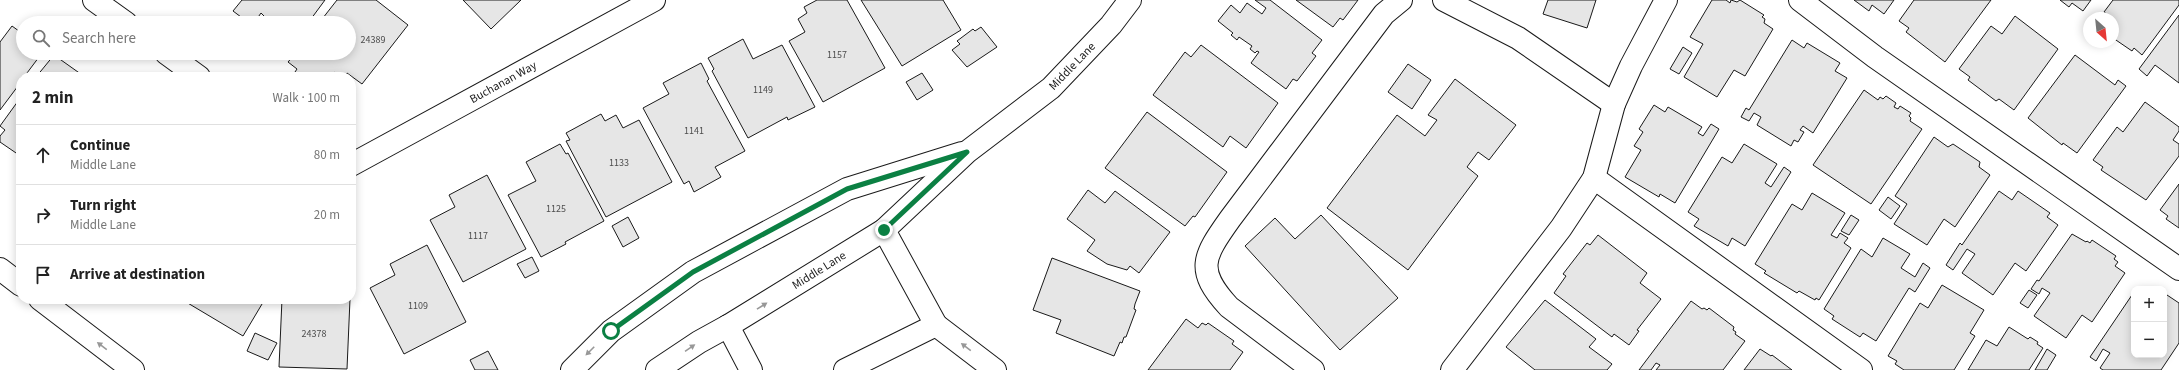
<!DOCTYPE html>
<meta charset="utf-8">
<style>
:root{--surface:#fff;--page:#f2f2f2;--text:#222;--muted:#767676;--line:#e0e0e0}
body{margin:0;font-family:"Source Sans 3",sans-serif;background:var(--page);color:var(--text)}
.controls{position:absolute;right:12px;bottom:12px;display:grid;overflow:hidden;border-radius:8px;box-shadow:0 2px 10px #0003}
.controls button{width:36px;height:36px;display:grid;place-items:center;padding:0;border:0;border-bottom:1px solid var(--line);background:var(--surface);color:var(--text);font:20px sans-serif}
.compass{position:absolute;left:2083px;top:12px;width:36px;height:36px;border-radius:50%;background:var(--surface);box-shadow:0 2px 10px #0003;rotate:153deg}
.stop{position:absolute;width:12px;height:12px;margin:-9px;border:3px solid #0b8043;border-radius:50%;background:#fff}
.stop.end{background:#0b8043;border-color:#fff;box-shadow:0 1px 4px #0008}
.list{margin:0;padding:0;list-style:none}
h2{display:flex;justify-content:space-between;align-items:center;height:52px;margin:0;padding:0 16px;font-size:17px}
h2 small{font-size:13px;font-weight:400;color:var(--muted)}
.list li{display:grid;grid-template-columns:26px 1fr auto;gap:12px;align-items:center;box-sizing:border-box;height:60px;padding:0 16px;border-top:1px solid var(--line)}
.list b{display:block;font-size:15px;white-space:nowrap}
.list p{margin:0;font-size:13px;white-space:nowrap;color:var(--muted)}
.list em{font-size:13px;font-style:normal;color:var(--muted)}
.icon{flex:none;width:22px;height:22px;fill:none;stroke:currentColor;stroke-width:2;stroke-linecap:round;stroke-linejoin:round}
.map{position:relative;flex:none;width:2179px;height:370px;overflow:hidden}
.search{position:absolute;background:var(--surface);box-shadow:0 2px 10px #0003;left:16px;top:16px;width:340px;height:44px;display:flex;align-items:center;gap:10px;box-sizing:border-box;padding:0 14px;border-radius:22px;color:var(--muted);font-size:15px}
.panel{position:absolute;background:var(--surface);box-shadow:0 2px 10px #0003;left:16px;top:72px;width:340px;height:232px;border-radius:16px}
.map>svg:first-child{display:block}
.building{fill:#e6e6e6;stroke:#1a1a1a}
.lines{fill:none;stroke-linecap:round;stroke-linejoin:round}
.minor-casing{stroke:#1a1a1a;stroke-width:24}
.major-casing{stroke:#1a1a1a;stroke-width:24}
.minor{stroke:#fff;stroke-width:22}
.major{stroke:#fff;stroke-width:22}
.oneway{fill:#989898}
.route{stroke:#0b8043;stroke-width:5}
.labels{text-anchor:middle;stroke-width:3;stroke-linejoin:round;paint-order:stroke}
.number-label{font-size:10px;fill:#4d4d4d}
.street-label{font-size:12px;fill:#1a1a1a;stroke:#fff}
</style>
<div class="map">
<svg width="2179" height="370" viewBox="0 0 2179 370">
<rect width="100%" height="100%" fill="#fff"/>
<g class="building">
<polygon points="242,0 325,0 308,23 259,23 264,16 261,13 254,23 249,23 233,11"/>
<polygon points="337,0 376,0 408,25 362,84 347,73 344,77 340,77 334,72 330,77 301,77 295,72 297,69 288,62 296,53 349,53 349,23 319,23"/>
<polygon points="463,0 521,0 491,29"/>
<polygon points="817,0 847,0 885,68 823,102 789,41 805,32 798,19 807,13 804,7"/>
<polygon points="861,0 943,0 961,30 902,66"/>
<polygon points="1255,0 1270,0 1322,40 1312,53 1316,56 1297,81 1293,79 1286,89 1251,63 1259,52 1257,51 1255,53 1250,49 1252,46 1239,37 1237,40 1231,35 1233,33 1218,21 1231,5 1240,13 1247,3 1262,14 1266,8"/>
<polygon points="1296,0 1358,0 1343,20 1340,18 1333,27"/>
<polygon points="1548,0 1596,0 1587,28 1543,14"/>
<polygon points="1712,0 1726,0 1730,3 1731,0 1737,2 1740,0 1764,15 1762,17 1765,19 1764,23 1773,29 1745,76 1734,70 1717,97 1684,77 1703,44 1690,37"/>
<polygon points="1854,0 1894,0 1884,14 1872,5 1869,11"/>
<polygon points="1914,0 1991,0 1945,62 1906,32 1909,28 1899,21"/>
<polygon points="2060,0 2091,0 2083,11 2072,3 2069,7"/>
<polygon points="2113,0 2179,0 2179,5 2142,55 2134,48 2132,51 2113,38 2115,20 2104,12"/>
<polygon points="2179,15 2179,83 2155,65 2147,76 2139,69"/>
<polygon points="2015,16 2058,49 2014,110 1999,99 1996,101 1968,80 1970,77 1959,69 1991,26 2002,34"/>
<polygon points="12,26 23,34 23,53 42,53 24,77 21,77 21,82 0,110 0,42"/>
<polygon points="981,27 997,47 967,67 952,50 960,44 957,41 973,29 975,31"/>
<polygon points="743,39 753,59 782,45 815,107 788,120 787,117 748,138 712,71 714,69 708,58"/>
<polygon points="1792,40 1804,48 1807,43 1840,63 1835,71 1847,78 1813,133 1803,126 1800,130 1804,132 1798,142 1794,140 1791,146 1757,125 1761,117 1754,113 1749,121 1741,117 1746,108 1749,110"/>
<polygon points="1201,45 1278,103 1246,148 1230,136 1223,147 1153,95 1185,52 1191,57"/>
<polygon points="1683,47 1692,53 1679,74 1670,69"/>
<polygon points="54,55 85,77 36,77"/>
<polygon points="2075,55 2115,85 2118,80 2126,86 2077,153 2063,143 2062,145 2028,118"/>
<polygon points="701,63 709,79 707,81 745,151 715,167 721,177 694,192 689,181 684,184 643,108 669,94 663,83"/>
<polygon points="1408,64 1431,80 1412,109 1388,92"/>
<polygon points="922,73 933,90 917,100 906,82"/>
<polygon points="1455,79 1516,125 1489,160 1478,152 1467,167 1478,176 1408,270 1327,208 1397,115 1425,136 1437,120 1428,115"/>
<polygon points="1864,90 1878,100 1880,97 1883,99 1886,96 1896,103 1894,107 1898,109 1900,106 1911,113 1909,116 1911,118 1910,121 1922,129 1871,204 1813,165"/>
<polygon points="21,97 21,151 19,155 0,142 0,136 5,130 0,126"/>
<polygon points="2145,102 2179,127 2179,131 2173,140 2179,144 2179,156 2146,200 2101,170 2103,167 2093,160 2117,127 2123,132"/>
<polygon points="1654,105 1665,112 1668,107 1702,127 1698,133 1703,136 1711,124 1719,129 1675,203 1660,194 1659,197 1625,177 1641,150 1634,146 1643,132 1639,129"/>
<polygon points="1147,112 1227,172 1195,217 1193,216 1185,226 1105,168"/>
<polygon points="601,114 605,121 616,115 623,128 639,120 672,182 606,217 566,141 570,140 566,133"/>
<polygon points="1934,137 1948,147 1953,144 1980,162 1979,167 1990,175 1955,227 1944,219 1927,245 1894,224 1907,204 1895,196"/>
<polygon points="560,144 566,154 568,153 604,221 565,242 566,244 541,257 508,195 536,181 526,162"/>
<polygon points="1744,144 1777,164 1765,183 1771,187 1784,167 1791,172 1745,246 1732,238 1728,246 1694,226 1699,219 1688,212 1722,157 1732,163"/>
<polygon points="487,175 526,249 463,282 430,220 455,207 449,195"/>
<polygon points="2179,184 2179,228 2166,219 2168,216 2160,210"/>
<polygon points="1088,190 1105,203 1115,191 1170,232 1139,273 1130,266 1127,270 1107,264 1087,251 1095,240 1067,219"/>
<polygon points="1999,191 2012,200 2018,191 2050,213 2047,217 2058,225 2026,271 2015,263 1993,295 1962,273 1975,254 1967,249 1953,270 1946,265 1960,243 1962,245"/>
<polygon points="1812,193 1845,213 1831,235 1837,238 1840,233 1848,238 1844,243 1851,248 1819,300 1816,298 1815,300 1799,291 1797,293 1764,273 1766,271 1755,264 1792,204 1802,210"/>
<polygon points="1888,197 1900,206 1891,219 1879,210"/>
<polygon points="1321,215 1398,298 1340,350 1245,246 1275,218 1295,239"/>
<polygon points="1851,215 1859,220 1849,235 1841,231"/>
<polygon points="628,217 639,238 623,247 612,226"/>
<polygon points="2072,234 2086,242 2087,241 2090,243 2092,240 2116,256 2114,259 2118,262 2115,266 2125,273 2092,322 2082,315 2066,338 2034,316 2050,293 2042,288 2039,294 2031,289 2037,280 2039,281"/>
<polygon points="1598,235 1647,273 1640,283 1661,299 1637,330 1639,331 1629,345 1614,334 1612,337 1554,293 1566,276 1563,274 1587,243 1590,245"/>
<polygon points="1883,238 1910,254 1901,268 1915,277 1923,263 1930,268 1915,292 1909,288 1876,341 1863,333 1860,337 1832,319 1834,316 1824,309 1861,249 1872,257"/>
<polygon points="427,245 466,322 404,354 370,288 395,275 390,264"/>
<polygon points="532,257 539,271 525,278 517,264"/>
<polygon points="1052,258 1140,291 1135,304 1134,309 1136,310 1126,337 1124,337 1122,343 1120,342 1114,356 1056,333 1061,320 1033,310"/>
<polygon points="1942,285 1984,310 1970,333 1975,336 1954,370 1904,370 1895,364 1897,361 1888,356 1920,303 1928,308"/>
<polygon points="2029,290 2037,295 2028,308 2020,303"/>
<polygon points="2134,292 2134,355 2164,355 2164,293 2179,303 2179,343 2161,370 2103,370 2100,368 2110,353 2103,349 2096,361 2090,357"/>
<polygon points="181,299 265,299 243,336"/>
<polygon points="282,299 350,299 347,369 279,367"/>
<polygon points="1545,300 1596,339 1589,347 1612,364 1607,370 1535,370 1506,347"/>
<polygon points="1691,301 1702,309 1704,308 1707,310 1709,308 1734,327 1733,330 1736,332 1735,334 1745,341 1723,370 1656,370 1660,365 1656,363 1651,370 1639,370"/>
<polygon points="1186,319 1198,328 1202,323 1206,325 1208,323 1234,341 1232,344 1243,352 1230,370 1148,370"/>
<polygon points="2009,327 2028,339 2030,337 2038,342 2037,344 2043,348 2029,370 1968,370 1986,340 1997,346"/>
<polygon points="255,333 277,343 268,360 247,351"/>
<polygon points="1760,349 1771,356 1772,355 1792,370 1744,370"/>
<polygon points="2047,349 2056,355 2047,370 2035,370"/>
<polygon points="488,351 498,370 475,370 470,360"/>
</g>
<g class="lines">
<defs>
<g id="minor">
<polyline points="94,0 126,23"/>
<polyline points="1444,0 1518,38 1614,104"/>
<polyline points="1800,0 1875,57 2179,269"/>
<polyline points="166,53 199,77"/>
<polyline points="351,165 654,0"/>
<polyline points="1594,178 1861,370"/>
<polyline points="936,325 995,370"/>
<polyline points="728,326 751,370"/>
<polyline points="572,370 611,331 693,272 847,189 962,153"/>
<polyline points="657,370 699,342 728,326 884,230 967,152 1051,88 1111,25 1130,0"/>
<polyline points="845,370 936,325 884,230"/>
<path d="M1313 370 1229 307C1195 270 1203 257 1230 219L1384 14 1401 0"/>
<polyline points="1452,370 1561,228 1594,178 1614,104 1631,66 1666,0"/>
</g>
<g id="major">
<polyline points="0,269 21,285"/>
<polyline points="40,299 133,370"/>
</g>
</defs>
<use href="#minor" class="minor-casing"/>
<use href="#major" class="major-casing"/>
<use href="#minor" class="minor"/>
<use href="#major" class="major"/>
</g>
<defs><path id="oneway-solid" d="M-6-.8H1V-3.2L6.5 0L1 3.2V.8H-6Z"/></defs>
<g class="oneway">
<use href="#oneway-solid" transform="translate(762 306) rotate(-32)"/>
<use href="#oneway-solid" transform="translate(102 346) rotate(-143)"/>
<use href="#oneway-solid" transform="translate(966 347) rotate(-143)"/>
<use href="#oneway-solid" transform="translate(690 348) rotate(-34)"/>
<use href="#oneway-solid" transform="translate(590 351) rotate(135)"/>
</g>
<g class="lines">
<polyline class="route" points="611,331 693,272 847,189 967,152 884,230"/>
</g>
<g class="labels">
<g class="number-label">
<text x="373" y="43">24389</text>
<text x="837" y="58">1157</text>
<text x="763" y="93">1149</text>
<text x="694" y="134">1141</text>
<text x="619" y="166">1133</text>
<text x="556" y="212">1125</text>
<text x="478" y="239">1117</text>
<text x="418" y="309">1109</text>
<text x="314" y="337">24378</text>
</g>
<g class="street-label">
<text transform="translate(1072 66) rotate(-46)" y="4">Middle Lane</text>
<text transform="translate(503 82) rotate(-29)" y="4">Buchanan Way</text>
<text transform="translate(819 270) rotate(-32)" y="4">Middle Lane</text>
</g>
</g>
</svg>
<div class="controls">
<button>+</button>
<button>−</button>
</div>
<svg class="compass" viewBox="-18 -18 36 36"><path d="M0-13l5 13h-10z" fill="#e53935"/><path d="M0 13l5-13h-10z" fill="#767676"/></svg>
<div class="stop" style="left:611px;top:331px"></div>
<div class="stop end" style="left:884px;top:230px"></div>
<div class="search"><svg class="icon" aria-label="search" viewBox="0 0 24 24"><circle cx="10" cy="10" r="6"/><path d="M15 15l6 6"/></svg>Search here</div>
<section class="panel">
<h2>2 min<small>Walk · 100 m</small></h2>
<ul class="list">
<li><svg class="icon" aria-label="ahead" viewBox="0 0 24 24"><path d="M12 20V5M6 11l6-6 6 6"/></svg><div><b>Continue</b><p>Middle Lane</p></div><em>80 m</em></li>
<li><svg class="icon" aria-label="right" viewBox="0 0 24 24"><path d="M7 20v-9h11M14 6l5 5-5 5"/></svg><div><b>Turn right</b><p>Middle Lane</p></div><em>20 m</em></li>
<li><svg class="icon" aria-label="arrive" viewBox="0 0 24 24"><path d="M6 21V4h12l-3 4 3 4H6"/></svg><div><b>Arrive at destination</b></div></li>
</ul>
</section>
</div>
